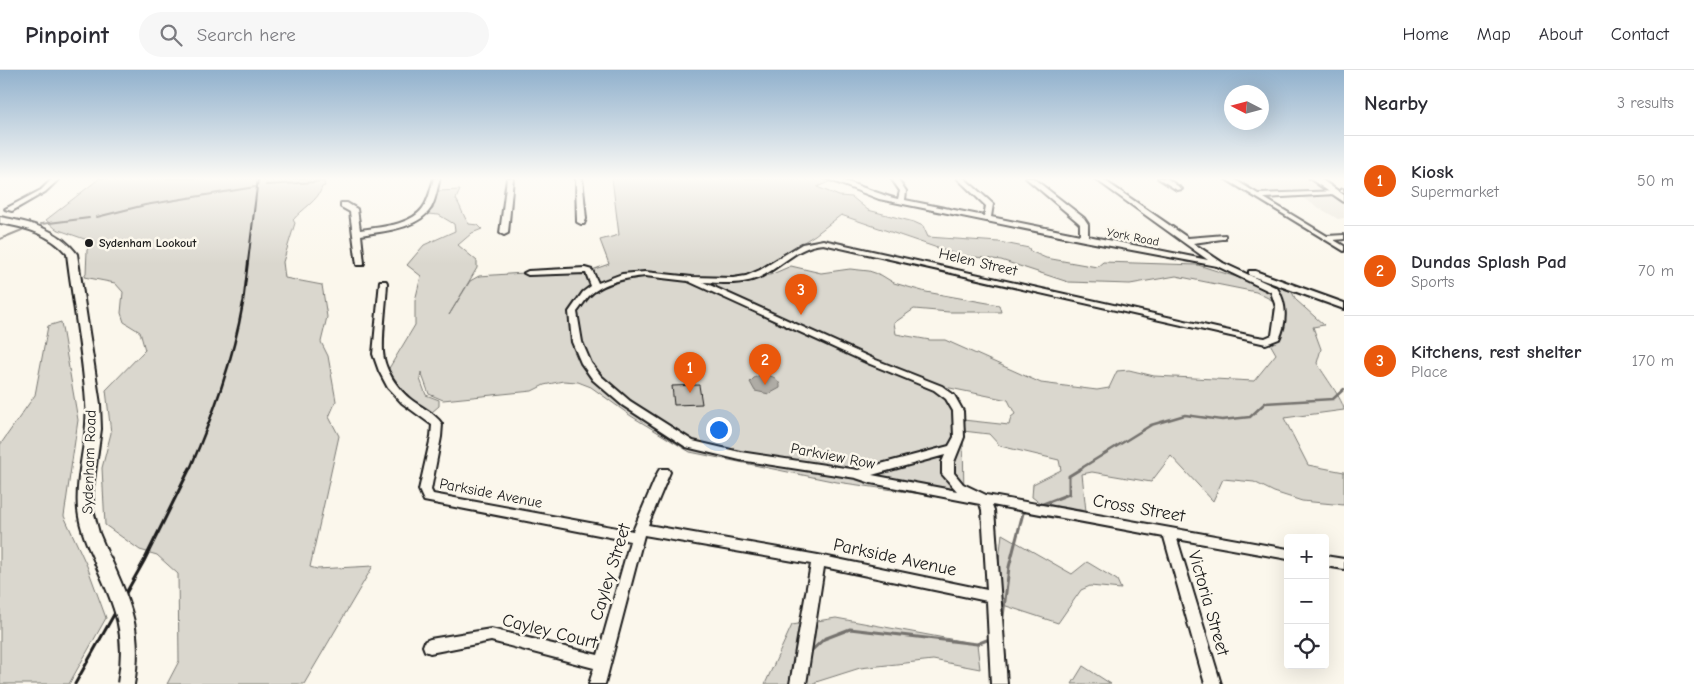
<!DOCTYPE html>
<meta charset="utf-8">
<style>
:root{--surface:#fff;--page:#f7f7f7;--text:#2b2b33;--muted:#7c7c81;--line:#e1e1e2;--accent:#ea580c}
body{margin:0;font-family:"Comic Neue",sans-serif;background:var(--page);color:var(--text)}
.controls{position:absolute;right:15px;bottom:15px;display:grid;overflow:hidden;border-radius:5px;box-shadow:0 5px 20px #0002}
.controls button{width:45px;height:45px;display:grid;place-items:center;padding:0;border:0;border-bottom:1px solid var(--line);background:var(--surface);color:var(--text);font:25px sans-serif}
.compass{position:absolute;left:1224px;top:15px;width:45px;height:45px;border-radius:50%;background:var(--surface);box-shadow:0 5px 20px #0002;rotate:276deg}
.you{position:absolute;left:718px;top:359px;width:18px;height:18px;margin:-12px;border:4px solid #fff;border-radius:50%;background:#1a73e8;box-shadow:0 0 0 8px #1a73e833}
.badge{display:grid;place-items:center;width:32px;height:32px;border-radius:50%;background:var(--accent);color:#fff;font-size:16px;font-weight:700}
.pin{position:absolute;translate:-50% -41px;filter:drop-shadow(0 1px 2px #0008)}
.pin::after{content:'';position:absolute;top:26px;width:18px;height:15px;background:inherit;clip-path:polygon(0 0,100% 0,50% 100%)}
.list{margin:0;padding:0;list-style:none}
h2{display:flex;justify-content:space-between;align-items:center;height:65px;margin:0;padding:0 20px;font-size:21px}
h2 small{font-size:16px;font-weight:400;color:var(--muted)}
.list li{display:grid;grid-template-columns:32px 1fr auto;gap:15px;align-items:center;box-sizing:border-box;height:90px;padding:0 20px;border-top:1px solid var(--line)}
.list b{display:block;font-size:19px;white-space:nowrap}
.list p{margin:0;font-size:16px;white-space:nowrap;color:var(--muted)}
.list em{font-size:16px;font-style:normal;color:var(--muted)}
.icon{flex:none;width:28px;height:28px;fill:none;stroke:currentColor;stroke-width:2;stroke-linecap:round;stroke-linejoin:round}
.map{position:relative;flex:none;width:1344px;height:614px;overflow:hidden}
header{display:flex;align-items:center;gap:30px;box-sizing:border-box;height:70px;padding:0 25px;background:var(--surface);border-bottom:1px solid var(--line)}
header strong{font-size:24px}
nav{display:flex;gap:28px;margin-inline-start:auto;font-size:18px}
.search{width:350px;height:45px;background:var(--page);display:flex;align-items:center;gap:12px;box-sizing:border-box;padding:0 18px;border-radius:28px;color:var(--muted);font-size:19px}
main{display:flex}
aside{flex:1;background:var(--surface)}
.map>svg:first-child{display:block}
.built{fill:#eae6dc}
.green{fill:#dad7ce;stroke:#7b7a75;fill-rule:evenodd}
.water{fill:#afaca5;stroke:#74726e}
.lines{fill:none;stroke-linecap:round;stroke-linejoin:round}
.stream-far2{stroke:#74726e;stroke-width:2}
.stream-far1{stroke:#74726e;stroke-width:2.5}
.stream{stroke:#74726e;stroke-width:3}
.building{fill:#c3c0b8;stroke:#1c1c1c}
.minor-casing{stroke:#1c1c1c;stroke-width:4}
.major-casing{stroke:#1c1c1c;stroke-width:4}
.minor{fill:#fbf7ec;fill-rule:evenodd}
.major{fill:#fbf7ec;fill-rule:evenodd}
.rail-far2{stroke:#1c1c1c;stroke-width:2}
.rail-far1{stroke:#1c1c1c;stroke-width:2.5}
.rail{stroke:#1c1c1c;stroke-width:3}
.major-bridge-casing{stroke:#1c1c1c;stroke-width:20;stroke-linecap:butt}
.major-bridge{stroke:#fbf7ec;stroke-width:16}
.poi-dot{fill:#1c1c1c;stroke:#fbf7ec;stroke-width:2}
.labels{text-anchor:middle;stroke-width:5;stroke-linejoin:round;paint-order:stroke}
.far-street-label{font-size:12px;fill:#1c1c1c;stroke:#fbf7ec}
.far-poi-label{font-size:12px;font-weight:bold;fill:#1c1c1c;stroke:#fbf7ec;text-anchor:start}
.street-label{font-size:15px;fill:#1c1c1c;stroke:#fbf7ec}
.near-street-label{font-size:18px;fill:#1c1c1c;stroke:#fbf7ec}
</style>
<header>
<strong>Pinpoint</strong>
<div class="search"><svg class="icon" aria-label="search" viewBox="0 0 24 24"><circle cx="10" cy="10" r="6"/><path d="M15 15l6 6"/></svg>Search here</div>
<nav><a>Home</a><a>Map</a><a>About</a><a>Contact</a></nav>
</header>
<main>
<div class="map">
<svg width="1344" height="614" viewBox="0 0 1344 614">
<rect width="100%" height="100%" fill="#fbf7ec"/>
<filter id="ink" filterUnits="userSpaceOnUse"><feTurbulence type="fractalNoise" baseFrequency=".02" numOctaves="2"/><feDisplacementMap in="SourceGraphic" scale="10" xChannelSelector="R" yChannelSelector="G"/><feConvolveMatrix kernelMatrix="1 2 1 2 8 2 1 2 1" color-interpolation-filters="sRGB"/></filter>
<g filter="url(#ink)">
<g class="built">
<polygon points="1267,108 1302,108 1321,119 1258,122 1239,111"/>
<polygon points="1330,124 1344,133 1344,148 1338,149 1299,126"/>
</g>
<g class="green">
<path d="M100 108H323L325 116 322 117C319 130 302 139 293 150L295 153 283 192 285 208 322 215 327 247 321 272 328 286 336 331 329 347 339 366 310 497 317 499 373 496 304 614H167L179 591 178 504 157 485 140 480 105 455 102 398 111 363 106 320 145 280 140 262 124 252 121 243 123 222 115 213 84 207 86 204 87 180 93 172 56 159 46 150Z"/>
<path d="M612 108H823L831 111 817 117 839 126 852 127 868 140 914 152 923 156 928 167 999 172 1029 178 1030 181 1046 188 1097 197 1103 192 1198 195 1262 215 1267 219 1279 216 1291 220 1296 230 1324 255 1313 257 1321 279 1317 293C1323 304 1344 331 1344 340L1284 348 1308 395 1344 402V435L1302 431 1274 422 1254 412 1223 409 1213 431 1171 386 1151 412 1092 402 1082 404 1086 441 1040 433 1032 427 1033 414 1061 400 1059 390 1000 376 989 364 963 361 964 430 837 412 690 382 631 346 591 317 578 312 563 311 544 315 532 321 443 330 429 324 421 302 420 309 426 325 439 330V336L432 342 409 328 388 300 415 255V231L421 206 407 195 424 175 455 161 454 154 439 145 427 144 433 139 438 121 460 120 456 129C461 137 463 146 469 154L478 155 482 159 472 163 458 175 477 191V198L449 245 470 211 479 206 584 199 593 202 592 200 609 194 600 170 619 165ZM841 145 958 185 1001 190 1068 212 1130 214 1176 206 1256 222 1274 231V265L1268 270 1276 284 1254 311 1154 306 1129 300 1117 301 1109 318 1097 320 1041 313 945 270H930L896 264 894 253 914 239 949 242H1001L999 235 926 222 894 213 881 205 869 201 850 199 821 203 791 196 770 205 750 203 759 200 815 165ZM909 304 945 317 1008 330 1015 344 1011 347 1009 355 963 350 962 357 958 332 940 318Z"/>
<polygon points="61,252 78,350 64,446 87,496 106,548 69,614 0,614 0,375 35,325 48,256"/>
<polygon points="1002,464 1072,504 1087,492 1117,510 1121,519 1090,516 1081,520 1058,553 994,532"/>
<polygon points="836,548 977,574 980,599 933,590 860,598 816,612 816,614 765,614 792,555"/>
<polygon points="1083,596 1111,614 1072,614"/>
</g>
<path class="water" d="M760 305C769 305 777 306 780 315V318L769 324 755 321 750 312 754 308Z"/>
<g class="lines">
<g class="stream-far2">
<polyline points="266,115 315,112 335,108"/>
<polyline points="97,147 145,135 255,117"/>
<polyline points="41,154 89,148"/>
<polyline points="0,169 22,160"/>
</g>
<polyline class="stream-far1" points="1080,399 1151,355 1185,345 1222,350 1250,347 1265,333 1333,329 1344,319"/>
<g class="stream">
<polyline points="1043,434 1069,424 1069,406 1082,398"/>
<polyline points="1002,555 1009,497 1023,443 1025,442"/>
<polyline points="810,582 824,569 850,559 977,574 987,570"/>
</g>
</g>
<polygon class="building" points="699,315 702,334 674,335 672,316"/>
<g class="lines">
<defs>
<g id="minor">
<polygon points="53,108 60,108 45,122 12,141 5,139 41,120"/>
<path d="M434 108H440C437 118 436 129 431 138 418 159 383 161 361 165L364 193 363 195H357L350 142 341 137V133H347L357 139 360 160C379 157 410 156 423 138 429 130 431 118 434 108Z"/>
<polygon points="507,108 513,108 508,163 504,165 500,163"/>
<polygon points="576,108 582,108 586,149 584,154 581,154 577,152"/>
<path d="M825 108C846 108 875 124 898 129L900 121 891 108H897L906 121 905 130 984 146 986 136 957 108H964L993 134 991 147 1080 165V154L1078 152 1026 108H1033L1084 148 1088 154V166L1208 190 1094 108H1101L1188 168 1225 165V169H1222L1193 173 1223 193 1277 218C1287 233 1287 253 1279 269L1266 274 823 174C796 176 781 198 758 208 741 215 721 213 703 212L876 290 942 316 954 325 963 341 964 367 954 392V403L963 414 986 425 1288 479V489L1177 469 1221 614H1205L1164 467 992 435 994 440 1007 614H991L987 531 824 497 806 614H790L811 494 644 465 605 614H589L594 598 491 571 430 583 425 581 423 576 425 571 430 569 491 559 598 585 630 471 424 431 419 420 431 367 432 355 402 333 388 318 379 301 373 284 380 211H386L387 213C386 236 382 260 383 282 384 299 397 318 409 328 420 337 434 342 442 354L441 367 431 420 433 424 633 461 658 402 660 399H668L670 402 648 455 818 485 987 520 982 440 980 434 871 413 856 408 740 390 686 377 622 335 593 310 581 293 572 272 569 242 583 222 591 216 586 203 528 205 524 203 528 201 585 198 592 200 598 213 622 204 645 202 692 207 733 208 746 206 760 200 802 174 823 170 1252 266 1265 268 1272 265 1276 237 1271 222 1217 196 1084 171 879 129ZM645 206 688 211 870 294 934 320 946 329 953 341 954 367 949 376 858 400 740 382 693 371 630 331 601 306 591 293 582 272 577 242C581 237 585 230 589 226 603 212 626 208 645 206ZM945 385 942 392V404L957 421 872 405Z"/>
<polygon points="1158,108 1166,108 1182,119 1177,120"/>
<polygon points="1224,108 1232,108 1258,124 1337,121 1338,122 1335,124 1264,128 1327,166 1344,165 1344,169 1334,170 1344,176 1344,181"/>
<polygon points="1343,119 1344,123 1341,122 1340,121"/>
<polygon points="1249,201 1255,201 1344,233 1344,239 1249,205"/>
<polygon points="1325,486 1344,489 1344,499 1325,496"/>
</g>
<g id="major">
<polygon points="1309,108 1319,108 1344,125 1344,132"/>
<path d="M0 147C29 152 59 159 77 184L100 334 101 359 93 417V440L99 463 110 489 108 494 102 496 96 494C88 477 80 459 78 440 75 403 89 369 86 333 83 283 73 234 67 184 50 164 25 157 0 153Z"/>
</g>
</defs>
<use href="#minor" class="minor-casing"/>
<use href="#major" class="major-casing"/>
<use href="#minor" class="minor"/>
<use href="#major" class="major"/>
<polyline class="rail-far2" points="243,234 258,108"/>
<path class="rail-far1" d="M190 399C213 345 233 291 243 233"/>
<polyline class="rail" points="75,614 144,491 190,398"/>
<defs>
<path id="major-bridge" d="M102 489C123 536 135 562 126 614"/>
</defs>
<use href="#major-bridge" class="major-bridge-casing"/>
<use href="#major-bridge" class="major-bridge"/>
</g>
</g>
<linearGradient id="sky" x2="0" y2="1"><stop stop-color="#91b1cd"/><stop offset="0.56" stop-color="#fdfbf6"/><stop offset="1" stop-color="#fdfbf6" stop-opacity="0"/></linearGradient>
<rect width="1344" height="194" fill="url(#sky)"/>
<circle class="poi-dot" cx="89" cy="173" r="5"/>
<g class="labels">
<g class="far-street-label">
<text transform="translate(1133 167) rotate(11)" y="4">York Road</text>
</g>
<g class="far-poi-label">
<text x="99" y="177">Sydenham Lookout</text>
</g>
<g class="street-label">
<text transform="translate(978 192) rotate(13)" y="5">Helen Street</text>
<text transform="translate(833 386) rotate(11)" y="5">Parkview Row</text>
<text transform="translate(89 392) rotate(-88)" y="5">Sydenham Road</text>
<text transform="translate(491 423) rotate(11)" y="5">Parkside Avenue</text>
</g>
<g class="near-street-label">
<text transform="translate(1139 438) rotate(10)" y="6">Cross Street</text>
<text transform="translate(895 487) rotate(12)" y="6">Parkside Avenue</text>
<text transform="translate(610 502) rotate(-73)" y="6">Cayley Street</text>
<text transform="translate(1209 533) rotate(74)" y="6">Victoria Street</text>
<text transform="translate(550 561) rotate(14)" y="6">Cayley Court</text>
</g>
</g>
</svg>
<div class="controls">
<button>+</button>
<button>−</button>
<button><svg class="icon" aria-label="locate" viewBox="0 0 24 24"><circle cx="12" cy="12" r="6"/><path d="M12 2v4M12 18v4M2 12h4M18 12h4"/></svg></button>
</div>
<svg class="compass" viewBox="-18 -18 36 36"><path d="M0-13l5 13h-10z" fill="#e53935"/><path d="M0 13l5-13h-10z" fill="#7c7c81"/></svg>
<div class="you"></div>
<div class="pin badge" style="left:690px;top:323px">1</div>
<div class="pin badge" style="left:765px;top:315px">2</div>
<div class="pin badge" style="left:801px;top:245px">3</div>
</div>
<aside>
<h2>Nearby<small>3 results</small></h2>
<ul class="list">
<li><span class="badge">1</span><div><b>Kiosk</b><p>Supermarket</p></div><em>50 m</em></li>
<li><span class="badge">2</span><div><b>Dundas Splash Pad</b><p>Sports</p></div><em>70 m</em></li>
<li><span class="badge">3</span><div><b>Kitchens, rest shelter</b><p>Place</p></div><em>170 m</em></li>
</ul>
</aside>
</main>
